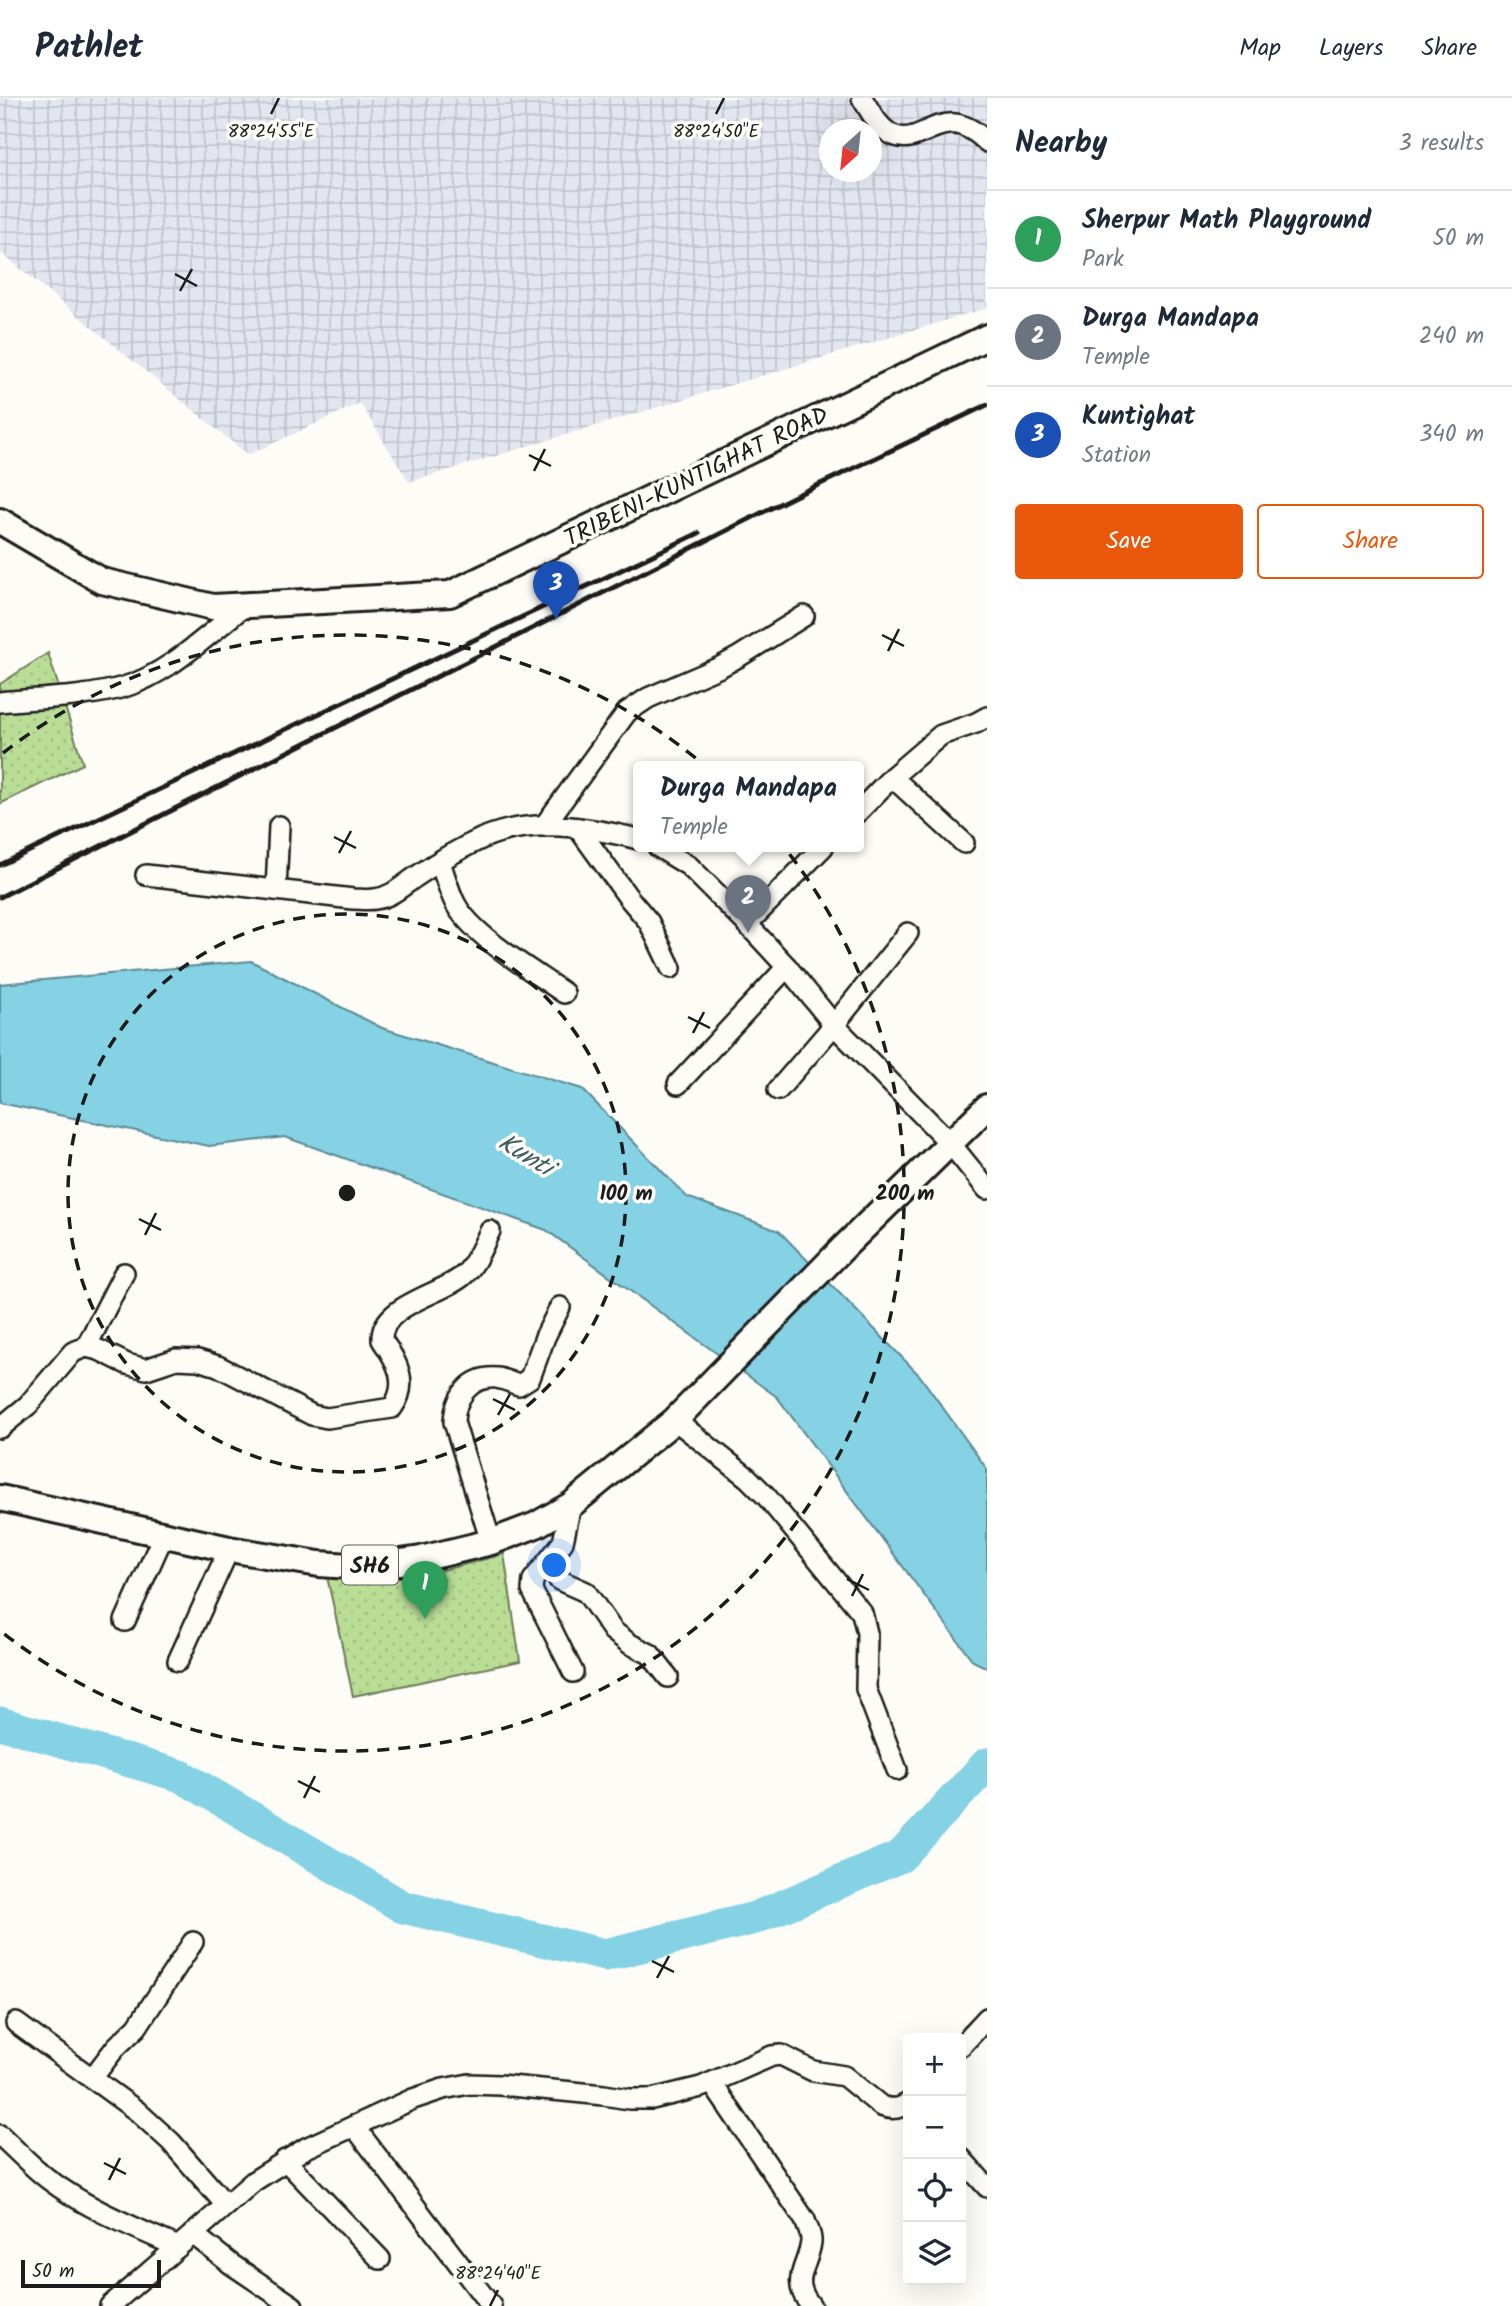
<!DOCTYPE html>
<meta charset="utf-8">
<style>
:root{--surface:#fff;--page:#f2f2f3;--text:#1f2937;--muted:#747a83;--line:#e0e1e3;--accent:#ea580c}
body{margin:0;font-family:Kalam,sans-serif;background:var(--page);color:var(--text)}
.controls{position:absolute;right:21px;bottom:21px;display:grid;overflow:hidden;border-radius:7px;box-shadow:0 7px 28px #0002}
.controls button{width:63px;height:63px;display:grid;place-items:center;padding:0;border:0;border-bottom:2px solid var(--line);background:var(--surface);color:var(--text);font:35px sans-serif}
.compass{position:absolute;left:819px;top:21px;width:63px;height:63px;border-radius:50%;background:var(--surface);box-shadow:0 7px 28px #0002;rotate:207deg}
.scale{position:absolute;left:21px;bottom:18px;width:140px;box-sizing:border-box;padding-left:7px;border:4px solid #1c1c1c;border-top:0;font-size:19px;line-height:24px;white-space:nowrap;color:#1c1c1c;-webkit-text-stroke:5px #fdfcf7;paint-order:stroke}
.you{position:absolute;left:555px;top:1468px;width:24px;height:24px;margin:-18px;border:5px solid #fff;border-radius:50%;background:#1a73e8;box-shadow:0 0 0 10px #1a73e833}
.badge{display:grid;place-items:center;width:46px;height:46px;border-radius:50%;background:var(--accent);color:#fff;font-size:23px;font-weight:700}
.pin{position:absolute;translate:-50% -58px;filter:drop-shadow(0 2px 4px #0008)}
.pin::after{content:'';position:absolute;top:37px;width:24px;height:21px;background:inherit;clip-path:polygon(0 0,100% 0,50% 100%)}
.popup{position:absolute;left:633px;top:663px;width:231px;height:91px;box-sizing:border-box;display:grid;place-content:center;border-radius:7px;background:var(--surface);filter:drop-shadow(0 2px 5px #0005);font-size:23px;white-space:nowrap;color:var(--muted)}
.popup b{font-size:26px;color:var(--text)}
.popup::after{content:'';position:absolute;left:50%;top:100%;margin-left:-14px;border:14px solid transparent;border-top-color:var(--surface)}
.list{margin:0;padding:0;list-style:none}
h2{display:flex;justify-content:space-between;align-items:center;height:91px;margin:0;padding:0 28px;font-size:30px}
h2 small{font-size:23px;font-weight:400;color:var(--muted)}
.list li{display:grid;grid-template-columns:46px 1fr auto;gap:21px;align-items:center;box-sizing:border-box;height:98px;padding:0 28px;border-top:2px solid var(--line)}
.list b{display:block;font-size:26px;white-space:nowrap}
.list p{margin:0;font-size:23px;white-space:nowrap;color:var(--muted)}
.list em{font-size:23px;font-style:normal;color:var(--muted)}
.actions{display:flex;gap:14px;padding:21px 28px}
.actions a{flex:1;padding:16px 0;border:2px solid var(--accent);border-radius:7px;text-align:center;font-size:24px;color:var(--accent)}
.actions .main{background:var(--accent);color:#fff}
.icon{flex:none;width:38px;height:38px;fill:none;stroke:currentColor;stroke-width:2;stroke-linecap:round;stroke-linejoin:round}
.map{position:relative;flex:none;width:987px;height:2208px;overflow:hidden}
header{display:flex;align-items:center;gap:42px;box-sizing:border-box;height:98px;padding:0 35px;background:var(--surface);border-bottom:2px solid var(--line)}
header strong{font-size:33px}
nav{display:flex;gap:38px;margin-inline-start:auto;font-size:24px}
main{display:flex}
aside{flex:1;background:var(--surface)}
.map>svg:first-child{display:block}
.industrial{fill:url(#industrial-grid);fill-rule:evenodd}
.park{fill:url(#park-dots);stroke:#6b7c59;stroke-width:2}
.water{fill:#84d2e3;stroke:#5a8993;stroke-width:2}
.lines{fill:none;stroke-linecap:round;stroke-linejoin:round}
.river{stroke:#84d2e3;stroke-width:33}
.minor-casing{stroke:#1c1c1c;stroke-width:24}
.major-casing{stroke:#1c1c1c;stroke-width:30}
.minor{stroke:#fdfcf7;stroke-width:19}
.major{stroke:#fdfcf7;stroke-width:24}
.rail{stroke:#1c1c1c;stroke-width:5}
.ticks{fill:none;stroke:#1c1c1c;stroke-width:2.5}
.ring{fill:none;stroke:#1c1c1c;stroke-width:3.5;stroke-dasharray:12 9}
.labels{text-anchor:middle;stroke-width:7;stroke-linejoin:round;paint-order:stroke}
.shield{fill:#fdfcf7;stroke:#605f5e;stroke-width:2}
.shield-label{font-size:23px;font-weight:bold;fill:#1c1c1c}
.street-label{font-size:24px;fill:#1c1c1c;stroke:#fdfcf7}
.water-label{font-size:26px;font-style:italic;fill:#405c62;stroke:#fdfcf7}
.ticks-label{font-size:18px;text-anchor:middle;fill:#1c1c1c;stroke:#fdfcf7;stroke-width:7;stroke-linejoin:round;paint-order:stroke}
.centre{fill:#1c1c1c;stroke:#fdfcf7;stroke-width:3.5}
.ring-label{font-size:21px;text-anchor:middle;font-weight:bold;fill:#1c1c1c;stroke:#fdfcf7;stroke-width:7;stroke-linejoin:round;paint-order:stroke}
</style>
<header>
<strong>Pathlet</strong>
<nav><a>Map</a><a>Layers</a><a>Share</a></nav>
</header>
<main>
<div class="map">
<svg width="987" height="2208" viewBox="0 0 987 2208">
<defs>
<pattern id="industrial-grid" width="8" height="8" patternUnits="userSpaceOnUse" patternTransform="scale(1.75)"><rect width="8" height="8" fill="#e3e5f0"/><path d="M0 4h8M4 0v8" fill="none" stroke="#c2c4cd"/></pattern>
<pattern id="park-dots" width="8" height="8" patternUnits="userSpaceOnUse" patternTransform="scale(1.75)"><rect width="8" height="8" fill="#badd96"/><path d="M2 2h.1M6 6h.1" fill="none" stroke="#9fbd81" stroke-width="1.8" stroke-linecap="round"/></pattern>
</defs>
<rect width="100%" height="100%" fill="#fdfcf7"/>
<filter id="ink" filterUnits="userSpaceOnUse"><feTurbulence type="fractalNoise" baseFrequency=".0143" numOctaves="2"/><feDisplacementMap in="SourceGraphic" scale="14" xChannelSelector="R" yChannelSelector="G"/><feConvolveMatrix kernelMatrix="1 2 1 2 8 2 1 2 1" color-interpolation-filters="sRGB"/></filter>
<g filter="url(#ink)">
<path class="industrial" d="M0 0H987V210L409 384 360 305 248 357 0 154ZM830 32H872V74H830Z"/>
<g class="park">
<polygon points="48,555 83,666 0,706 0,586"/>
<polygon points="504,1456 520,1563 353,1598 326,1474 414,1480"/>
</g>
<polygon class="water" points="251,863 382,930 582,991 687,1099 779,1133 920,1278 987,1371 987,1570 973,1563 777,1299 546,1132 285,1039 209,1048 0,1005 0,886"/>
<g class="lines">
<polyline class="river" points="0,1625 181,1678 403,1809 605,1857 755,1820 901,1758 987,1666"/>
<defs>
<g id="minor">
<path d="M862 0C870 13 879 31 893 37 924 51 942 0 987 44"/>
<path d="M0 604C41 600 85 600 124 589 169 576 209 535 246 507"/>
<polyline points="892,679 964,745"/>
<polyline points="858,714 892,679 941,637 976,625 987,619"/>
<polyline points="544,728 627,614 648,600 720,569 740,558 804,518"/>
<polyline points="578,730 628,799 649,824 671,870"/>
<polyline points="658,749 689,768 747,826 787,869 834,927 950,1045 987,1091"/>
<path d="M440 764C445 778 449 793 455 805 472 838 533 873 564 895"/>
<path d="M146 777 353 801C360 801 368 802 375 801 392 799 403 787 417 778 437 764 461 750 483 740 531 719 589 729 638 741"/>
<polyline points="276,792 279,728"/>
<polyline points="747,826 823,749"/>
<polyline points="678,986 787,869"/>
<polyline points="778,992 834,927 908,835"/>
<polyline points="86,1249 124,1175"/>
<polyline points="675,1322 748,1380 766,1398 862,1515 867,1535 866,1591 897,1672"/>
<path d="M0 1330 28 1307 73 1254 86 1249 99 1252 127 1266 146 1271 176 1261 198 1262 218 1268 312 1317 327 1320 392 1310C410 1286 397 1263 382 1242 380 1206 443 1197 465 1176 476 1166 483 1147 490 1133"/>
<polyline points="571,1407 563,1444 533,1482 532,1492 573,1574"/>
<path d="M491 1444 454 1324C455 1300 469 1278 497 1280 504 1281 512 1285 519 1287L530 1280 545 1239 560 1209"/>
<polyline points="547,1466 559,1482 586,1494 613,1533 630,1546 650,1556 668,1579"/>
<polyline points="125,1523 164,1436"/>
<polyline points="178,1563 229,1451"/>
<polyline points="16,1925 137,2013 171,2044 226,2107"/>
<polyline points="961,1948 987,1920"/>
<polyline points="93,1979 116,1949 137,1929 193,1844"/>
<path d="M712 1985 805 2122C807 2129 812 2137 811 2144 808 2170 789 2181 811 2208"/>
<polyline points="354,2028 491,2208"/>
<path d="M0 2037C16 2052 31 2068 48 2081 87 2111 134 2129 178 2149"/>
<polyline points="961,2060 987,2089"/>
<polyline points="285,2062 380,2161"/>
<polyline points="193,2136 231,2166 293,2208"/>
<path d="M110 2208 254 2083 306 2050 413 2001 443 1991 469 1986 500 1987 604 1997 629 2001H652L701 1989 772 1958 781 1957 813 1973 844 1978 881 2008C891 2012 900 2011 908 2005"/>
</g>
<g id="major">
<polyline points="0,423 102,483 213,509 450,496 987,239"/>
<polyline points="0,1400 229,1451 319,1466 351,1468 387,1466 421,1461 491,1444 536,1427 571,1407 675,1322 844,1149 987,1009"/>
</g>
</defs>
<use href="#minor" class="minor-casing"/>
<use href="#major" class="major-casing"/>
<use href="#minor" class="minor"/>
<use href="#major" class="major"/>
<g class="rail">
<polyline points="0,767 699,435"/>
<polyline points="0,799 793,399 987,307"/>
</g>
</g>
</g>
<path class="ticks" d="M271 16 279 0M716 16 724 0M175 176 197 188M180 193 192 171M529 357 551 368M534 373 545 351M882 537 904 548M888 553 899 531M334 739 356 750M339 755 351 733M688 919 710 930M693 935 704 914M139 1121 161 1132M145 1137 156 1115M493 1301 515 1312M498 1317 510 1296M847 1481 869 1492M852 1498 863 1476M298 1683 320 1694M304 1700 315 1678M652 1863 674 1874M657 1880 669 1858M104 2065 126 2076M109 2082 120 2060M490 2208 498 2192"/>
<g class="ring">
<circle cx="347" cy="1095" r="279"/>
<path d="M3 655A558 558 0 1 1 3 1535"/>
</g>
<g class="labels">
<rect class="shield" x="342" y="1447.5" width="56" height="39" rx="5"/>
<g class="shield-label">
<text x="370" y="1475">SH6</text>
</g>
<g class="street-label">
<text transform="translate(696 378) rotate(-26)" y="8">TRIBENI-KUNTIGHAT ROAD</text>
</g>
<g class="water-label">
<text transform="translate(526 1056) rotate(31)" y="9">Kunti</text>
</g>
</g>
<g class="ticks-label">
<text x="271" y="39">88°24'55"E</text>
<text x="716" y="39">88°24'50"E</text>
<text x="498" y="2181">88°24'40"E</text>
</g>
<circle cx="347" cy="1095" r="10" class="centre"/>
<g class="ring-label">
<text x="626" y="1102">100 m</text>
<text x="905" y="1102">200 m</text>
</g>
</svg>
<div class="controls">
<button>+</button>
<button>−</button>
<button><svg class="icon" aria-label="locate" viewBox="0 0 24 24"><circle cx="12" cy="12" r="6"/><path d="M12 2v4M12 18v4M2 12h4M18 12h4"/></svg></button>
<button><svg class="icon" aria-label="layers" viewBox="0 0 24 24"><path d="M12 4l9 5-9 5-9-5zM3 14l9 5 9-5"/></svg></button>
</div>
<svg class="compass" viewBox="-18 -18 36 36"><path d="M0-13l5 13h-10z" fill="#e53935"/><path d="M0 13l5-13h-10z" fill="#747a83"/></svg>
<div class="scale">50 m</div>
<div class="you"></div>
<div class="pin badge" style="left:425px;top:1521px;background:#2e9e5b">1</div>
<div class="pin badge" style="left:748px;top:835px;background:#6b7280">2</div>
<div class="popup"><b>Durga Mandapa</b>Temple</div>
<div class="pin badge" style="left:556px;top:521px;background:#1a4fb4">3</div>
</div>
<aside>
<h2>Nearby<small>3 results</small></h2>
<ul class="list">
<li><span class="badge" style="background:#2e9e5b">1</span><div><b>Sherpur Math Playground</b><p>Park</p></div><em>50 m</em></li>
<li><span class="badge" style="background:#6b7280">2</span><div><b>Durga Mandapa</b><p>Temple</p></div><em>240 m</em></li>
<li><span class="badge" style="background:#1a4fb4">3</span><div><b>Kuntighat</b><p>Station</p></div><em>340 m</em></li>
</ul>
<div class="actions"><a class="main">Save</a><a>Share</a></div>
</aside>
</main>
